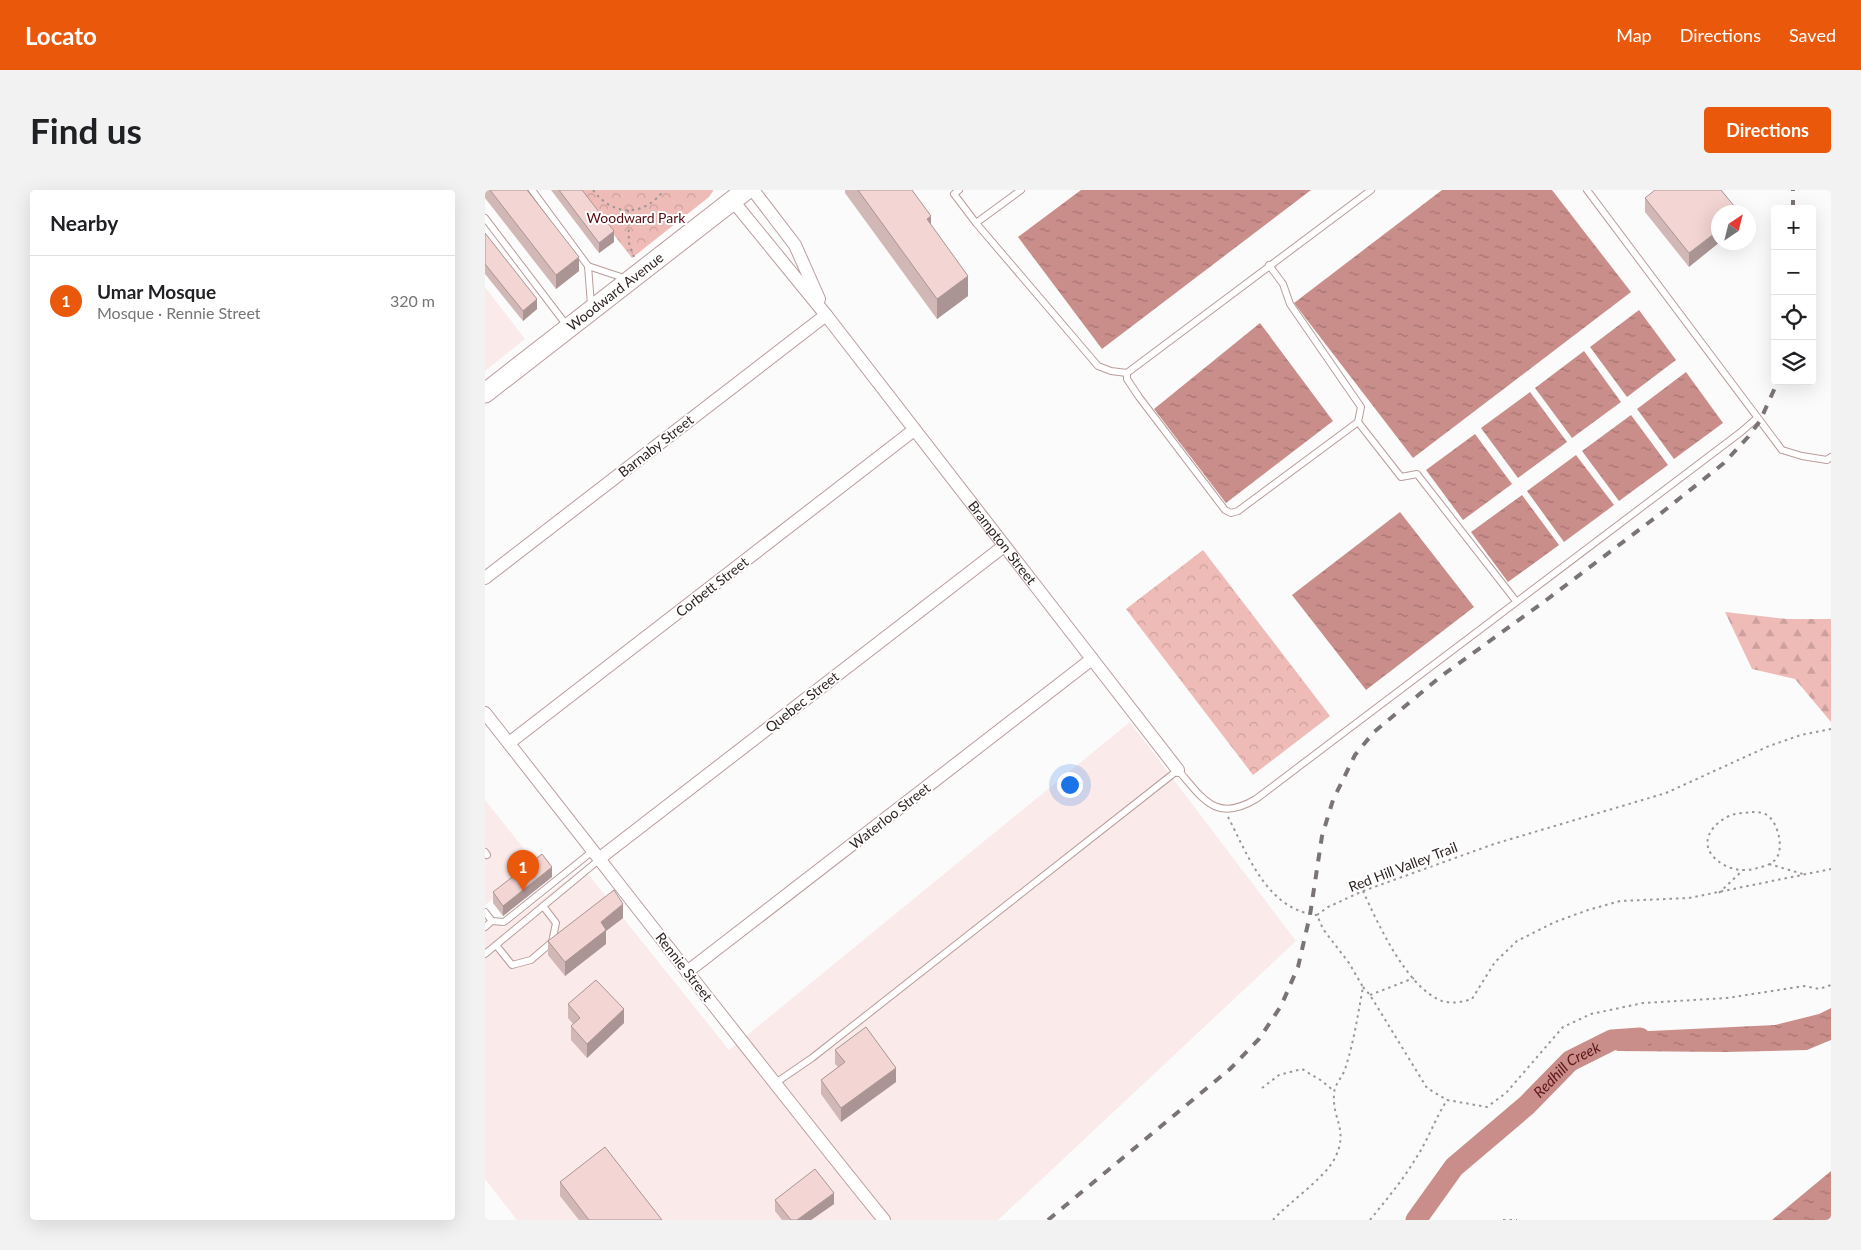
<!DOCTYPE html>
<meta charset="utf-8">
<style>
:root{--surface:#fff;--page:#f2f2f2;--text:#202124;--muted:#757577;--line:#e0e0e0;--accent:#ea580c}
body{margin:0;font-family:Lato,sans-serif;background:var(--page);color:var(--text)}
.controls{position:absolute;right:15px;top:15px;display:grid;overflow:hidden;border-radius:5px;box-shadow:0 5px 20px #0002}
.controls button{width:45px;height:45px;display:grid;place-items:center;padding:0;border:0;border-bottom:1px solid var(--line);background:var(--surface);color:var(--text);font:25px sans-serif}
.compass{position:absolute;left:1226px;top:15px;width:45px;height:45px;border-radius:50%;background:var(--surface);box-shadow:0 5px 20px #0002;rotate:35deg}
.you{position:absolute;left:584px;top:594px;width:18px;height:18px;margin:-12px;border:4px solid #fff;border-radius:50%;background:#1a73e8;box-shadow:0 0 0 8px #1a73e833}
.badge{display:grid;place-items:center;width:32px;height:32px;border-radius:50%;background:var(--accent);color:#fff;font-size:16px;font-weight:700}
.pin{position:absolute;translate:-50% -41px;filter:drop-shadow(0 1px 2px #0008)}
.pin::after{content:'';position:absolute;top:26px;width:18px;height:15px;background:inherit;clip-path:polygon(0 0,100% 0,50% 100%)}
.list{margin:0;padding:0;list-style:none}
h2{display:flex;justify-content:space-between;align-items:center;height:65px;margin:0;padding:0 20px;font-size:21px}
h2 small{font-size:16px;font-weight:400;color:var(--muted)}
.list li{display:grid;grid-template-columns:32px 1fr auto;gap:15px;align-items:center;box-sizing:border-box;height:90px;padding:0 20px;border-top:1px solid var(--line)}
.list b{display:block;font-size:19px;white-space:nowrap}
.list p{margin:0;font-size:16px;white-space:nowrap;color:var(--muted)}
.list em{font-size:16px;font-style:normal;color:var(--muted)}
.icon{flex:none;width:28px;height:28px;fill:none;stroke:currentColor;stroke-width:2;stroke-linecap:round;stroke-linejoin:round}
.map{position:relative;flex:none;width:1346px;height:1030px;overflow:hidden;border-radius:5px}
header{display:flex;align-items:center;gap:30px;box-sizing:border-box;height:70px;padding:0 25px;background:var(--accent);color:#fff}
header strong{font-size:24px}
nav{display:flex;gap:28px;margin-inline-start:auto;font-size:18px}
.intro{display:flex;align-items:center;justify-content:space-between;box-sizing:border-box;height:120px;padding:0 30px}
h1{margin:0;font-size:35px}
.button{padding:12px 22px;border-radius:5px;background:var(--accent);color:#fff;font-size:18px;font-weight:700}
main{display:flex;gap:30px;padding:0 30px}
aside{flex:1;background:var(--surface);border-radius:5px;box-shadow:0 5px 20px #0002}
.map>svg:first-child{display:block}
.built{fill:#faeae9}
.forest{fill:url(#forest-firs)}
.park{fill:url(#park-crowns)}
.water{fill:url(#water-ripples)}
.lines{fill:none;stroke-linecap:round;stroke-linejoin:round}
.river{stroke:#ca8e8a;stroke-width:21}
.lane-casing{stroke:#b99d9b;stroke-width:8}
.street-casing{stroke:#b99d9b;stroke-width:14}
.secondary-casing{stroke:#b99d9b;stroke-width:21}
.path{stroke:#9c9796;stroke-width:2;stroke-dasharray:2.5 4;stroke-linecap:butt}
.lane{stroke:#fff;stroke-width:6}
.street{stroke:#fff;stroke-width:12}
.secondary{stroke:#fff;stroke-width:19}
.rail{stroke:#7b7474;stroke-width:4;stroke-dasharray:9 9;stroke-linecap:butt}
.wall{fill:#d1b7b5}
.shaded-wall{fill:#aa9594}
.building{fill:#f3d5d3;stroke:#aa9594}
.labels{text-anchor:middle;stroke-width:4;stroke-linejoin:round;paint-order:stroke}
.park-label{font-size:14px;fill:#550d11;stroke:#fff}
.street-label{font-size:14px;fill:#2a1f1e;stroke:#fff}
.water-label{font-size:15px;font-style:italic;fill:#5d1517;stroke:#fff}
</style>
<header>
<strong>Locato</strong>
<nav><a>Map</a><a>Directions</a><a>Saved</a></nav>
</header>
<div class="intro"><h1>Find us</h1><a class="button">Directions</a></div>
<main>
<aside>
<h2>Nearby<small></small></h2>
<ul class="list">
<li><span class="badge">1</span><div><b>Umar Mosque</b><p>Mosque · Rennie Street</p></div><em>320 m</em></li>
</ul>
</aside>
<div class="map">
<svg width="1346" height="1030" viewBox="0 0 1346 1030">
<defs>
<pattern id="forest-firs" width="22" height="20" patternUnits="userSpaceOnUse" patternTransform="scale(1.25)"><rect width="22" height="20" fill="#efbbb7"/><path d="M5 1l3.5 6h-7zM16 11l3.5 6h-7z" fill="#cda09d"/></pattern>
<pattern id="park-crowns" width="20" height="18" patternUnits="userSpaceOnUse" patternTransform="scale(1.25)"><rect width="20" height="18" fill="#efbbb7"/><path d="M2 6a3 3 0 1 1 6 0M12 15a3 3 0 1 1 6 0" fill="none" stroke="#cda09d"/></pattern>
<pattern id="water-ripples" width="26" height="14" patternUnits="userSpaceOnUse" patternTransform="scale(1.25)"><rect width="26" height="14" fill="#ca8e8a"/><path d="M2 4q2-2 4 0t4 0M15 11q2-2 4 0t4 0" fill="none" stroke="#a47370"/></pattern>
</defs>
<rect width="100%" height="100%" fill="#fbfbfb"/>
<g class="built">
<polygon points="0,97 40,149 0,181"/>
<polygon points="645,532 811,751 513,1030 32,1030 0,989 0,718 18,738 98,678 244,860"/>
<polygon points="0,610 52,675 0,715"/>
</g>
<polygon class="forest" points="1240,422 1302,429 1346,429 1346,532 1310,489 1267,479"/>
<g class="park">
<polygon points="94,0 228,0 228,1 224,7 147,68"/>
<polygon points="718,360 845,526 768,585 641,419"/>
</g>
<g class="water">
<polygon points="596,0 826,0 617,159 533,47"/>
<polygon points="957,0 1067,0 1146,102 928,268 809,113"/>
<polygon points="1154,120 1191,170 1142,207 1105,157"/>
<polygon points="775,133 848,231 741,313 669,219"/>
<polygon points="1099,161 1136,212 1087,248 1050,198"/>
<polygon points="1201,182 1238,233 1189,269 1152,219"/>
<polygon points="1045,202 1082,252 1033,288 996,238"/>
<polygon points="1146,225 1183,275 1134,311 1097,261"/>
<polygon points="990,244 1027,294 978,330 941,280"/>
<polygon points="1091,265 1129,315 1079,352 1042,301"/>
<polygon points="1037,305 1074,355 1023,392 986,342"/>
<polygon points="915,322 989,417 881,500 807,405"/>
<polygon points="1346,818 1346,850 1322,860 1241,862 1132,861 1123,843 1290,835 1334,824"/>
<polygon points="1346,981 1346,1030 1287,1030"/>
</g>
<g class="lines">
<path class="river" id="s1" d="M931 1030 969 977 1042 915 1085 871 1127 850 1155 848"/>
<defs>
<g id="lane">
<polyline points="47,0 103,76 106,115"/>
<polyline points="474,0 469,4 491,33"/>
<polyline points="536,0 491,33 613,176 626,181 642,183 886,0"/>
<polyline points="1102,0 1297,260 1317,266 1342,270 1346,267"/>
<polyline points="0,28 83,137"/>
<polyline points="103,76 142,89"/>
<polyline points="642,183 642,189 654,207 740,320 746,323 753,321 873,232 876,217 805,114 798,94 784,75"/>
<polyline points="873,232 916,287 932,284 1031,411"/>
<polyline points="0,662 2,665"/>
<polyline points="58,716 71,733 67,752 46,770 27,775 11,755 115,669"/>
<polyline points="0,722 7,731"/>
<polyline points="0,737 7,731 19,732 109,660"/>
<polyline points="0,764 11,755"/>
<path d="M289 894 327 868 693 580C718 609 731 633 771 609 934 487 1094 364 1256 242L1272 228"/>
</g>
<g id="street">
<polyline points="268,0 310,55 334,109"/>
<path id="s2" d="M248 11 341 125 693 580"/>
<polyline points="0,388 341,125"/>
<path d="M0 523C133 692 264 863 399 1030"/>
<polyline points="24,553 429,240"/>
<polyline points="115,668 519,356"/>
<polyline points="202,782 607,469"/>
</g>
<g id="secondary">
<path id="s3" d="M0 203 261 0"/>
</g>
</defs>
<use href="#lane" class="lane-casing"/>
<use href="#street" class="street-casing"/>
<use href="#secondary" class="secondary-casing"/>
<g class="path">
<path d="M108 0C128 27 159 27 179 0"/>
<polyline points="143,20 144,53 149,67"/>
<path d="M1267 622C1272 622 1277 622 1282 625 1293 632 1300 660 1290 670 1284 676 1276 677 1269 679 1260 681 1251 680 1243 677 1213 663 1218 639 1244 626 1251 623 1259 623 1267 622Z"/>
<path d="M743 627C763 665 782 720 832 725"/>
<polyline points="1284,674 1318,684"/>
<path d="M878 701C893 734 922 798 957 811 967 814 978 812 987 809L1010 772 1032 751 1070 732 1103 720 1135 711 1204 708 1346 679"/>
<polyline points="1234,703 1258,680"/>
<polyline points="832,725 843,717 878,701 945,677 1009,654 1181,603 1284,556 1316,545 1346,539"/>
<polyline points="878,797 885,805 942,898 962,910"/>
<polyline points="885,805 929,788"/>
<polyline points="777,898 794,885 817,879 837,891 849,901"/>
<path d="M788 1030C804 1012 840 988 850 968 864 939 847 930 849 904 849 894 859 886 861 876 869 851 873 824 878 797L864 773 838 739 832 725"/>
<path d="M885 1030C901 1010 918 990 931 968 943 950 950 929 962 910L1002 917 1021 903 1078 837 1106 824 1158 813 1242 808 1319 796 1334 799 1346 795"/>
<polyline points="1018,1030 1032,1030"/>
</g>
<use href="#lane" class="lane"/>
<use href="#street" class="street"/>
<use href="#secondary" class="secondary"/>
<g class="rail">
<polyline points="1308,19 1308,0"/>
<polyline points="563,1030 745,879 774,849 796,816 813,777 825,725 837,646 848,610 870,565 889,542 955,487 1060,411 1175,324 1239,273 1263,247 1275,231 1293,191"/>
</g>
</g>
<g class="wall">
<polygon points="0,0 42,0 94,81 71,99 0,8"/>
<polygon points="66,0 97,0 129,52 114,63"/>
<polygon points="360,0 427,0 483,106 452,129 360,3"/>
<polygon points="1236,0 1204,77 1160,22 1160,8"/>
<polygon points="0,43 52,119 38,131 0,84"/>
<polygon points="67,687 18,726 8,713 8,702"/>
<polygon points="138,728 121,741 121,754 80,786 63,765 63,751"/>
<polygon points="83,814 139,833 102,868 86,850 86,836 88,834 83,828"/>
<polygon points="350,860 411,892 356,932 336,904 336,890 353,877 350,874"/>
<polygon points="75,992 177,1030 94,1030 75,1006"/>
<polygon points="290,1010 349,1014 326,1030 297,1030 290,1021"/>
</g>
<g class="shaded-wall">
<polygon points="446,26 446,46 442,29"/>
<polygon points="1234,40 1234,52 1235,52 1204,77 1204,63"/>
<polygon points="129,41 129,52 114,63 114,53"/>
<polygon points="94,67 94,81 71,99 71,85"/>
<polygon points="483,86 483,106 452,129 452,109"/>
<polygon points="52,109 52,119 38,131 38,121"/>
<polygon points="67,677 67,687 18,726 18,716"/>
<polygon points="138,714 138,728 121,741 121,754 80,786 80,772 116,732"/>
<polygon points="139,819 139,833 102,868 102,854"/>
<polygon points="411,878 411,892 356,932 356,918"/>
<polygon points="349,1003 349,1014 326,1030 312,1030"/>
</g>
<g class="building">
<polygon points="5,0 42,0 94,67 71,85"/>
<polygon points="74,0 97,0 129,41 114,53"/>
<polygon points="373,0 427,0 446,26 442,29 483,86 452,109"/>
<polygon points="1170,0 1236,0 1254,22 1234,22 1234,40 1204,63 1160,8"/>
<polygon points="0,43 52,109 38,121 0,74"/>
<polygon points="57,664 67,677 18,716 8,702"/>
<polygon points="129,700 138,714 116,732 121,740 80,772 63,751"/>
<polygon points="111,790 139,819 102,854 86,836 95,828 83,814"/>
<polygon points="381,837 411,878 356,918 336,890 360,872 350,860"/>
<polygon points="120,957 177,1030 104,1030 75,992"/>
<polygon points="330,979 349,1003 312,1030 306,1030 290,1010"/>
</g>
<g class="labels">
<g class="park-label">
<text x="151" y="33">Woodward Park</text>
</g>
<g class="street-label">
<text dy="5" stroke="none"><textPath href="#s3" startOffset="165">Woodward Avenue</textPath></text>
<text transform="translate(171 256) rotate(-38)" y="5">Barnaby Street</text>
<text dy="5" stroke="none"><textPath href="#s2" startOffset="435">Brampton Street</textPath></text>
<text transform="translate(227 397) rotate(-38)" y="5">Corbett Street</text>
<text transform="translate(317 512) rotate(-38)" y="5">Quebec Street</text>
<text transform="translate(405 626) rotate(-38)" y="5">Waterloo Street</text>
<text transform="translate(918 677) rotate(-21)" y="5">Red Hill Valley Trail</text>
<text transform="translate(199 777) rotate(52)" y="5">Rennie Street</text>
</g>
<g class="water-label">
<text dy="5" stroke="none"><textPath href="#s1" startOffset="215">Redhill Creek</textPath></text>
</g>
</g>
</svg>
<div class="controls">
<button>+</button>
<button>−</button>
<button><svg class="icon" aria-label="locate" viewBox="0 0 24 24"><circle cx="12" cy="12" r="6"/><path d="M12 2v4M12 18v4M2 12h4M18 12h4"/></svg></button>
<button><svg class="icon" aria-label="layers" viewBox="0 0 24 24"><path d="M12 4l9 5-9 5-9-5zM3 14l9 5 9-5"/></svg></button>
</div>
<svg class="compass" viewBox="-18 -18 36 36"><path d="M0-13l5 13h-10z" fill="#e53935"/><path d="M0 13l5-13h-10z" fill="#757577"/></svg>
<div class="you"></div>
<div class="pin badge" style="left:38px;top:701px">1</div>
</div>
</main>
